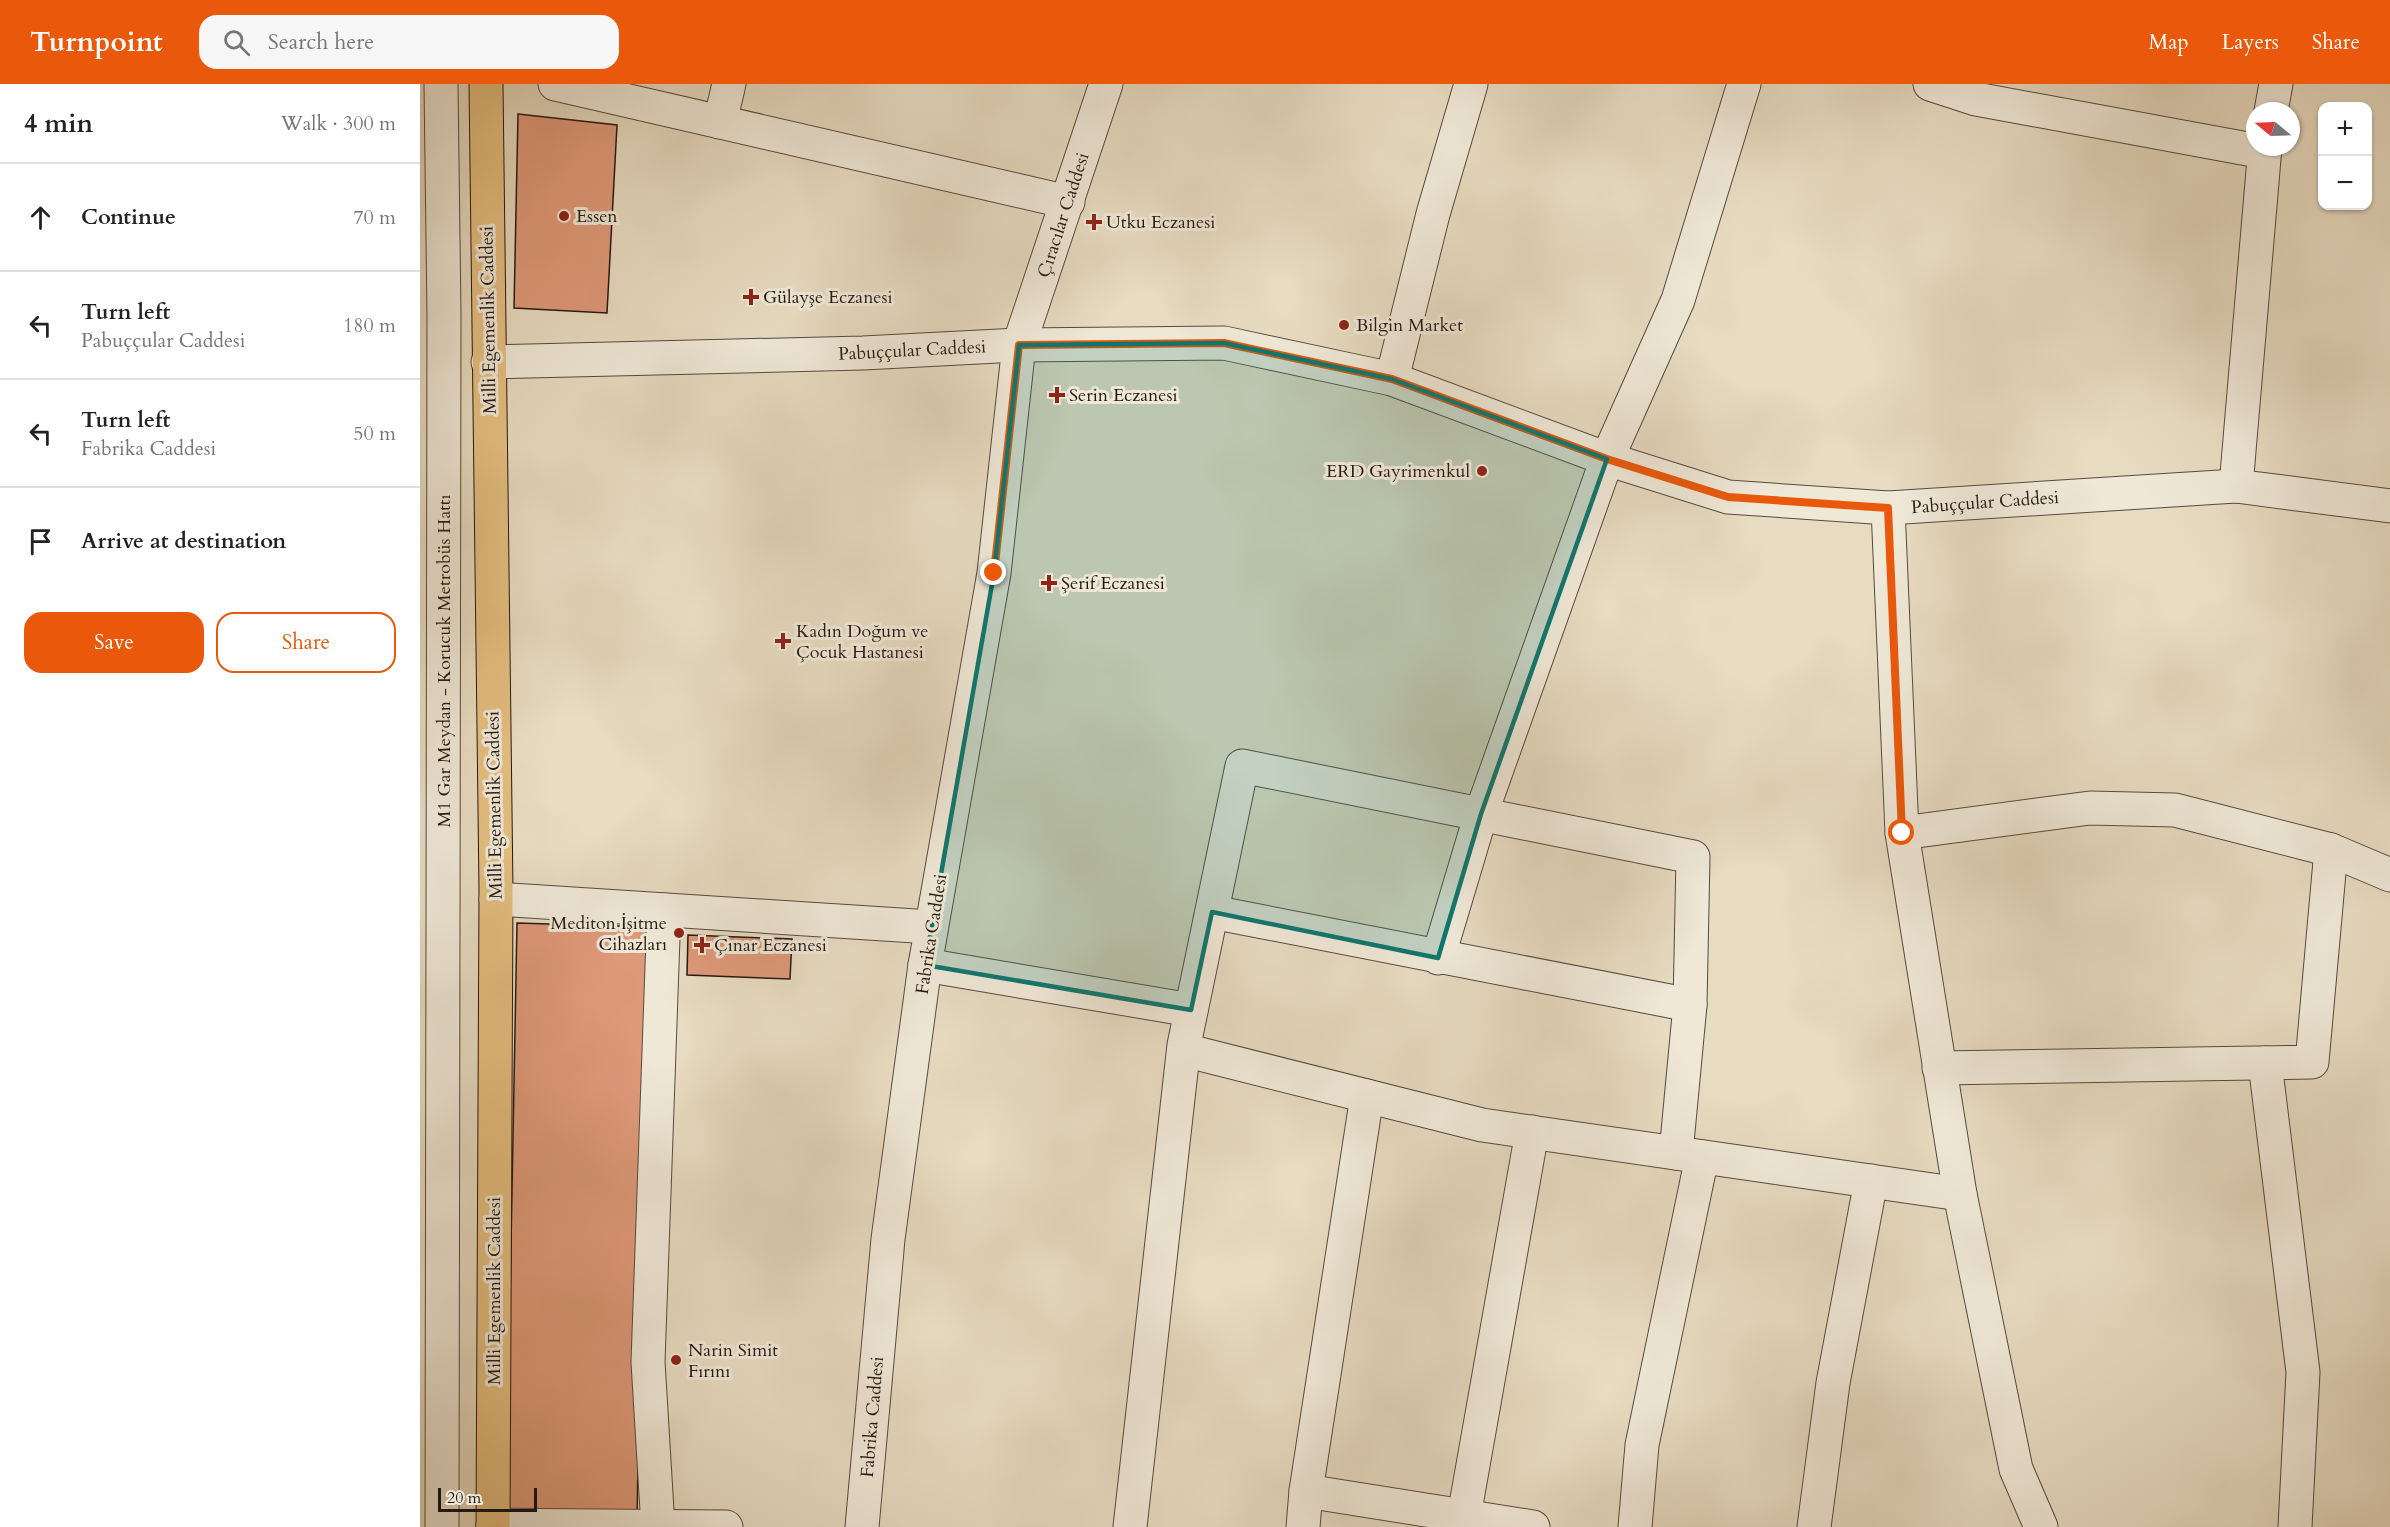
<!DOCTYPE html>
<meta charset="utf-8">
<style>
:root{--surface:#fff;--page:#f6f6f6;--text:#222;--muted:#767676;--line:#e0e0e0;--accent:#ea580c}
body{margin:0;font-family:Cardo,serif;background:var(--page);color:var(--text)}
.controls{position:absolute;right:18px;top:18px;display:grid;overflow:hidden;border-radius:12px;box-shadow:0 2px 4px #0004}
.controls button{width:54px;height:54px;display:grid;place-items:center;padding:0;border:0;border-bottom:2px solid var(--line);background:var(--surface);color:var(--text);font:30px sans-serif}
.compass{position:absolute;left:1826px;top:18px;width:54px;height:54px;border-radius:50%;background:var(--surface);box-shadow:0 2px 4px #0004;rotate:289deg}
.scale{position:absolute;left:18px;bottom:15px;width:99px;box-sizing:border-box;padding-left:6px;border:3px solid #261914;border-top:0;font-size:16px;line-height:21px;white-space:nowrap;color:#261914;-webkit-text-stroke:4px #efe8d7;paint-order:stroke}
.stop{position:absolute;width:18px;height:18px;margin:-14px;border:4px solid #ea580c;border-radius:50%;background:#fff}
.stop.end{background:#ea580c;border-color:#fff;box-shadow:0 2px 6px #0008}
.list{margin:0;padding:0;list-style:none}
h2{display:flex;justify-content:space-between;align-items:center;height:78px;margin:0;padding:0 24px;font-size:26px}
h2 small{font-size:20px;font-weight:400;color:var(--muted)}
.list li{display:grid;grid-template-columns:39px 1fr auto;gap:18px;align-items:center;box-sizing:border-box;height:108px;padding:0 24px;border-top:2px solid var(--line)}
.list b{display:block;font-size:22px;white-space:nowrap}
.list p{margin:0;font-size:20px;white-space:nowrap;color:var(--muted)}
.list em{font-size:20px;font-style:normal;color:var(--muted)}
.actions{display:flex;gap:12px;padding:18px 24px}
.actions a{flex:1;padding:14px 0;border:2px solid var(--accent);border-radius:18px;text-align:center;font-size:21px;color:var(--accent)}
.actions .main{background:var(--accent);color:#fff}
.icon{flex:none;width:33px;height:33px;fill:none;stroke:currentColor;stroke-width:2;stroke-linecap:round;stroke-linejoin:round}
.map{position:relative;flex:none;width:1970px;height:1443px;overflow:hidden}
header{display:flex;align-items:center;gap:36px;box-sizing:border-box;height:84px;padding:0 30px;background:var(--accent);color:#fff}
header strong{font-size:28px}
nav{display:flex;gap:33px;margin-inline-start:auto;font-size:21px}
.search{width:420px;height:54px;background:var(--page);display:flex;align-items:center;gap:15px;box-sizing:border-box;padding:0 21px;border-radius:18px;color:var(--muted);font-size:22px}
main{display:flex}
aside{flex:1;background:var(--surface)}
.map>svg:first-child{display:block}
.building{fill:#de9979;stroke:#261914;stroke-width:1.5}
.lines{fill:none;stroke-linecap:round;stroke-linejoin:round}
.minor-casing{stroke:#564a3f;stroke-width:35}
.major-casing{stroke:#261914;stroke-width:35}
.minor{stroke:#efe8d7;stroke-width:33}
.major{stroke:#e4be80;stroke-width:33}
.route{stroke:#ea580c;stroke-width:8}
.marked{fill:#0f766e;fill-opacity:0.2;stroke:#0f766e;stroke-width:4.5;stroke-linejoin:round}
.poi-dot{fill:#8f2418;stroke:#efe8d7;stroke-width:2}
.labels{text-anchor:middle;stroke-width:6;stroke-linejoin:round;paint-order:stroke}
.street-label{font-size:18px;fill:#261914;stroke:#efe8d7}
.poi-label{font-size:18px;fill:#261914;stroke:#efe8d7;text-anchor:start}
</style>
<header>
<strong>Turnpoint</strong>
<div class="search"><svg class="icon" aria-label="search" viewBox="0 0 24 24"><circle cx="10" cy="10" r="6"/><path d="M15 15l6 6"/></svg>Search here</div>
<nav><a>Map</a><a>Layers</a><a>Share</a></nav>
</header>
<main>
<aside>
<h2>4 min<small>Walk · 300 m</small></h2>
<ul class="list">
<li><svg class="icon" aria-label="ahead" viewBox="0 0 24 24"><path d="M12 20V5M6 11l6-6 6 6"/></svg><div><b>Continue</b></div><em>70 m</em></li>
<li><svg class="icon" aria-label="left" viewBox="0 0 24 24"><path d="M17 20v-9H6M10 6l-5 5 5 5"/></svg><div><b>Turn left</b><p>Pabuççular Caddesi</p></div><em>180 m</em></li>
<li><svg class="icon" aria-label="left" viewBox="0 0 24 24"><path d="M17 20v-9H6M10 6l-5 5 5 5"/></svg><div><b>Turn left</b><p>Fabrika Caddesi</p></div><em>50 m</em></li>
<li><svg class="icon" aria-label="arrive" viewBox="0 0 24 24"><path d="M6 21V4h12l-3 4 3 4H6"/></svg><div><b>Arrive at destination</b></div></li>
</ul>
<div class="actions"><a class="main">Save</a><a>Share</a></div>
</aside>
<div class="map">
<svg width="1970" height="1443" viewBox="0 0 1970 1443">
<rect width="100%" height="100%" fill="#e7dbc1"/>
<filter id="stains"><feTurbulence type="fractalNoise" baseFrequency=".00333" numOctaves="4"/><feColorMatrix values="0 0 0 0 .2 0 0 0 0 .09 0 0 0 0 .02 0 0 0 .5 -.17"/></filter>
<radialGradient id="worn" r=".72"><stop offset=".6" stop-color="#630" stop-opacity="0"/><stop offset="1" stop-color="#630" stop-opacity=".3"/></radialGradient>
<g class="building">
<polygon points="98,30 197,41 187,229 94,224"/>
<polygon points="97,839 227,843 217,1436 86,1431"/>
<polygon points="268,851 372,855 370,895 267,891"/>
</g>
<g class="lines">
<defs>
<g id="minor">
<polyline points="21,0 24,232 22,1443"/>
<polyline points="135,0 648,118"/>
<polyline points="1510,0 1556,15 1844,68"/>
<polyline points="1851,27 1856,0"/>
<polyline points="300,38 309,0"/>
<polyline points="68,278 443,269 599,261 804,259 972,295 1187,375 1308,413 1468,424 1816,402 1970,422"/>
<polyline points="972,295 1013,130 1051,0"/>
<polyline points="1816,402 1845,63"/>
<polyline points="1468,424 1482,749 1540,1110 1596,1385 1621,1443"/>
<polyline points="1482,749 1670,724 1755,726 1911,766 1970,791"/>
<polyline points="76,815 511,843"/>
<polyline points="792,828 1270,921"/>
<polyline points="1018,874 1061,730 1187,375 1258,216 1324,0"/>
<polyline points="505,881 771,926"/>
<polyline points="764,966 1062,1041 1540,1110"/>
<polyline points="1845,979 1883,1288 1875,1443"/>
<polyline points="1519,984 1892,978 1911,766"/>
<polyline points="886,1407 1113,1443"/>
<polyline points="1044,1432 1112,1048"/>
<polyline points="73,1441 306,1443"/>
<polyline points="238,1443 228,1278 244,826"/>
<polyline points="442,1443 468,1155 505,881 574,489 599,261 686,0"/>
<polyline points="710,1443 764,961 822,682 1273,773 1270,921 1256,1069"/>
<polyline points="883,1443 886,1407 947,1012"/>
<polyline points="1215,1443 1222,1361 1282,1073"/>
<polyline points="1394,1443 1413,1299 1451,1097"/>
</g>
<polyline id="major" points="66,0 76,807 73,1443"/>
</defs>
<use href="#minor" class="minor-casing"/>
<use href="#major" class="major-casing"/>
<use href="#minor" class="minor"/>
<use href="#major" class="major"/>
</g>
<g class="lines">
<polyline class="route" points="574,489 599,261 804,259 972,295 1187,375 1308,413 1468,424 1482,749"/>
</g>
<path class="marked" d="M804 259 972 295 1187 375 1061 730 1018 874 792 828 771 926 505 881 574 489 599 261Z"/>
<g class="poi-dot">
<circle cx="144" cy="132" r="6"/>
<path d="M671 129h6v6h6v6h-6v6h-6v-6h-6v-6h6z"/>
<path d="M328 204h6v6h6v6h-6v6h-6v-6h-6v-6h6z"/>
<circle cx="924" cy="241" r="6"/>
<path d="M634 302h6v6h6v6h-6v6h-6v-6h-6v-6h6z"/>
<circle cx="1062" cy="387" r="6"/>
<path d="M626 490h6v6h6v6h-6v6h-6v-6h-6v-6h6z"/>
<path d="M360 548h6v6h6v6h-6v6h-6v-6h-6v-6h6z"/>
<circle cx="259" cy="849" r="6"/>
<path d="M279 852h6v6h6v6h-6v6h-6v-6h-6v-6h6z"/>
<circle cx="256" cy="1276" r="6"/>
</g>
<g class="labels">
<g class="street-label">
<text transform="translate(643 131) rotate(-72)" y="6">Çıracılar Caddesi</text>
<text transform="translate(68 236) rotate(-91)" y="6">Milli Egemenlik Caddesi</text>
<text transform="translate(492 266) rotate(-3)" y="6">Pabuççular Caddesi</text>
<text transform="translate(1565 418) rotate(-4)" y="6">Pabuççular Caddesi</text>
<text transform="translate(24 577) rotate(-90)" y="6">M1 Gar Meydan - Korucuk Metrobüs Hattı</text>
<text transform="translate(74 721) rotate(-91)" y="6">Milli Egemenlik Caddesi</text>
<text transform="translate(511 850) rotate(-81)" y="6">Fabrika Caddesi</text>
<text transform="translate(74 1207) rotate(-90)" y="6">Milli Egemenlik Caddesi</text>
<text transform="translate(452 1333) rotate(-85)" y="6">Fabrika Caddesi</text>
</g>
<g class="poi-label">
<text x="156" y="138">Essen</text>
<text x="686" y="144">Utku Eczanesi</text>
<text x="343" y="219">Gülayşe Eczanesi</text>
<text x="936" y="247">Bilgin Market</text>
<text x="649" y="317">Serin Eczanesi</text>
<text x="1050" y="393" text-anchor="end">ERD Gayrimenkul</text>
<text x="641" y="505">Şerif Eczanesi</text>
<text x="376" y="553">Kadın Doğum ve<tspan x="376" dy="21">Çocuk Hastanesi</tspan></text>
<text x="247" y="845" text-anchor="end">Mediton İşitme<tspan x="247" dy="21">Cihazları</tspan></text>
<text x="294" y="867">Çınar Eczanesi</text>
<text x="268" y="1272">Narin Simit<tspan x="268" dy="21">Fırını</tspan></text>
</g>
</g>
<rect width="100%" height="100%" filter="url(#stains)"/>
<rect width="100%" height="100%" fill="url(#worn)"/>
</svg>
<div class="controls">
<button>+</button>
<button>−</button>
</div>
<svg class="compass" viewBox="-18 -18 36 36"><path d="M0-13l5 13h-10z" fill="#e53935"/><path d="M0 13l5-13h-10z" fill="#767676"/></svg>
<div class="scale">20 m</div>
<div class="stop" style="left:1482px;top:749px"></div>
<div class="stop end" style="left:574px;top:489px"></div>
</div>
</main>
